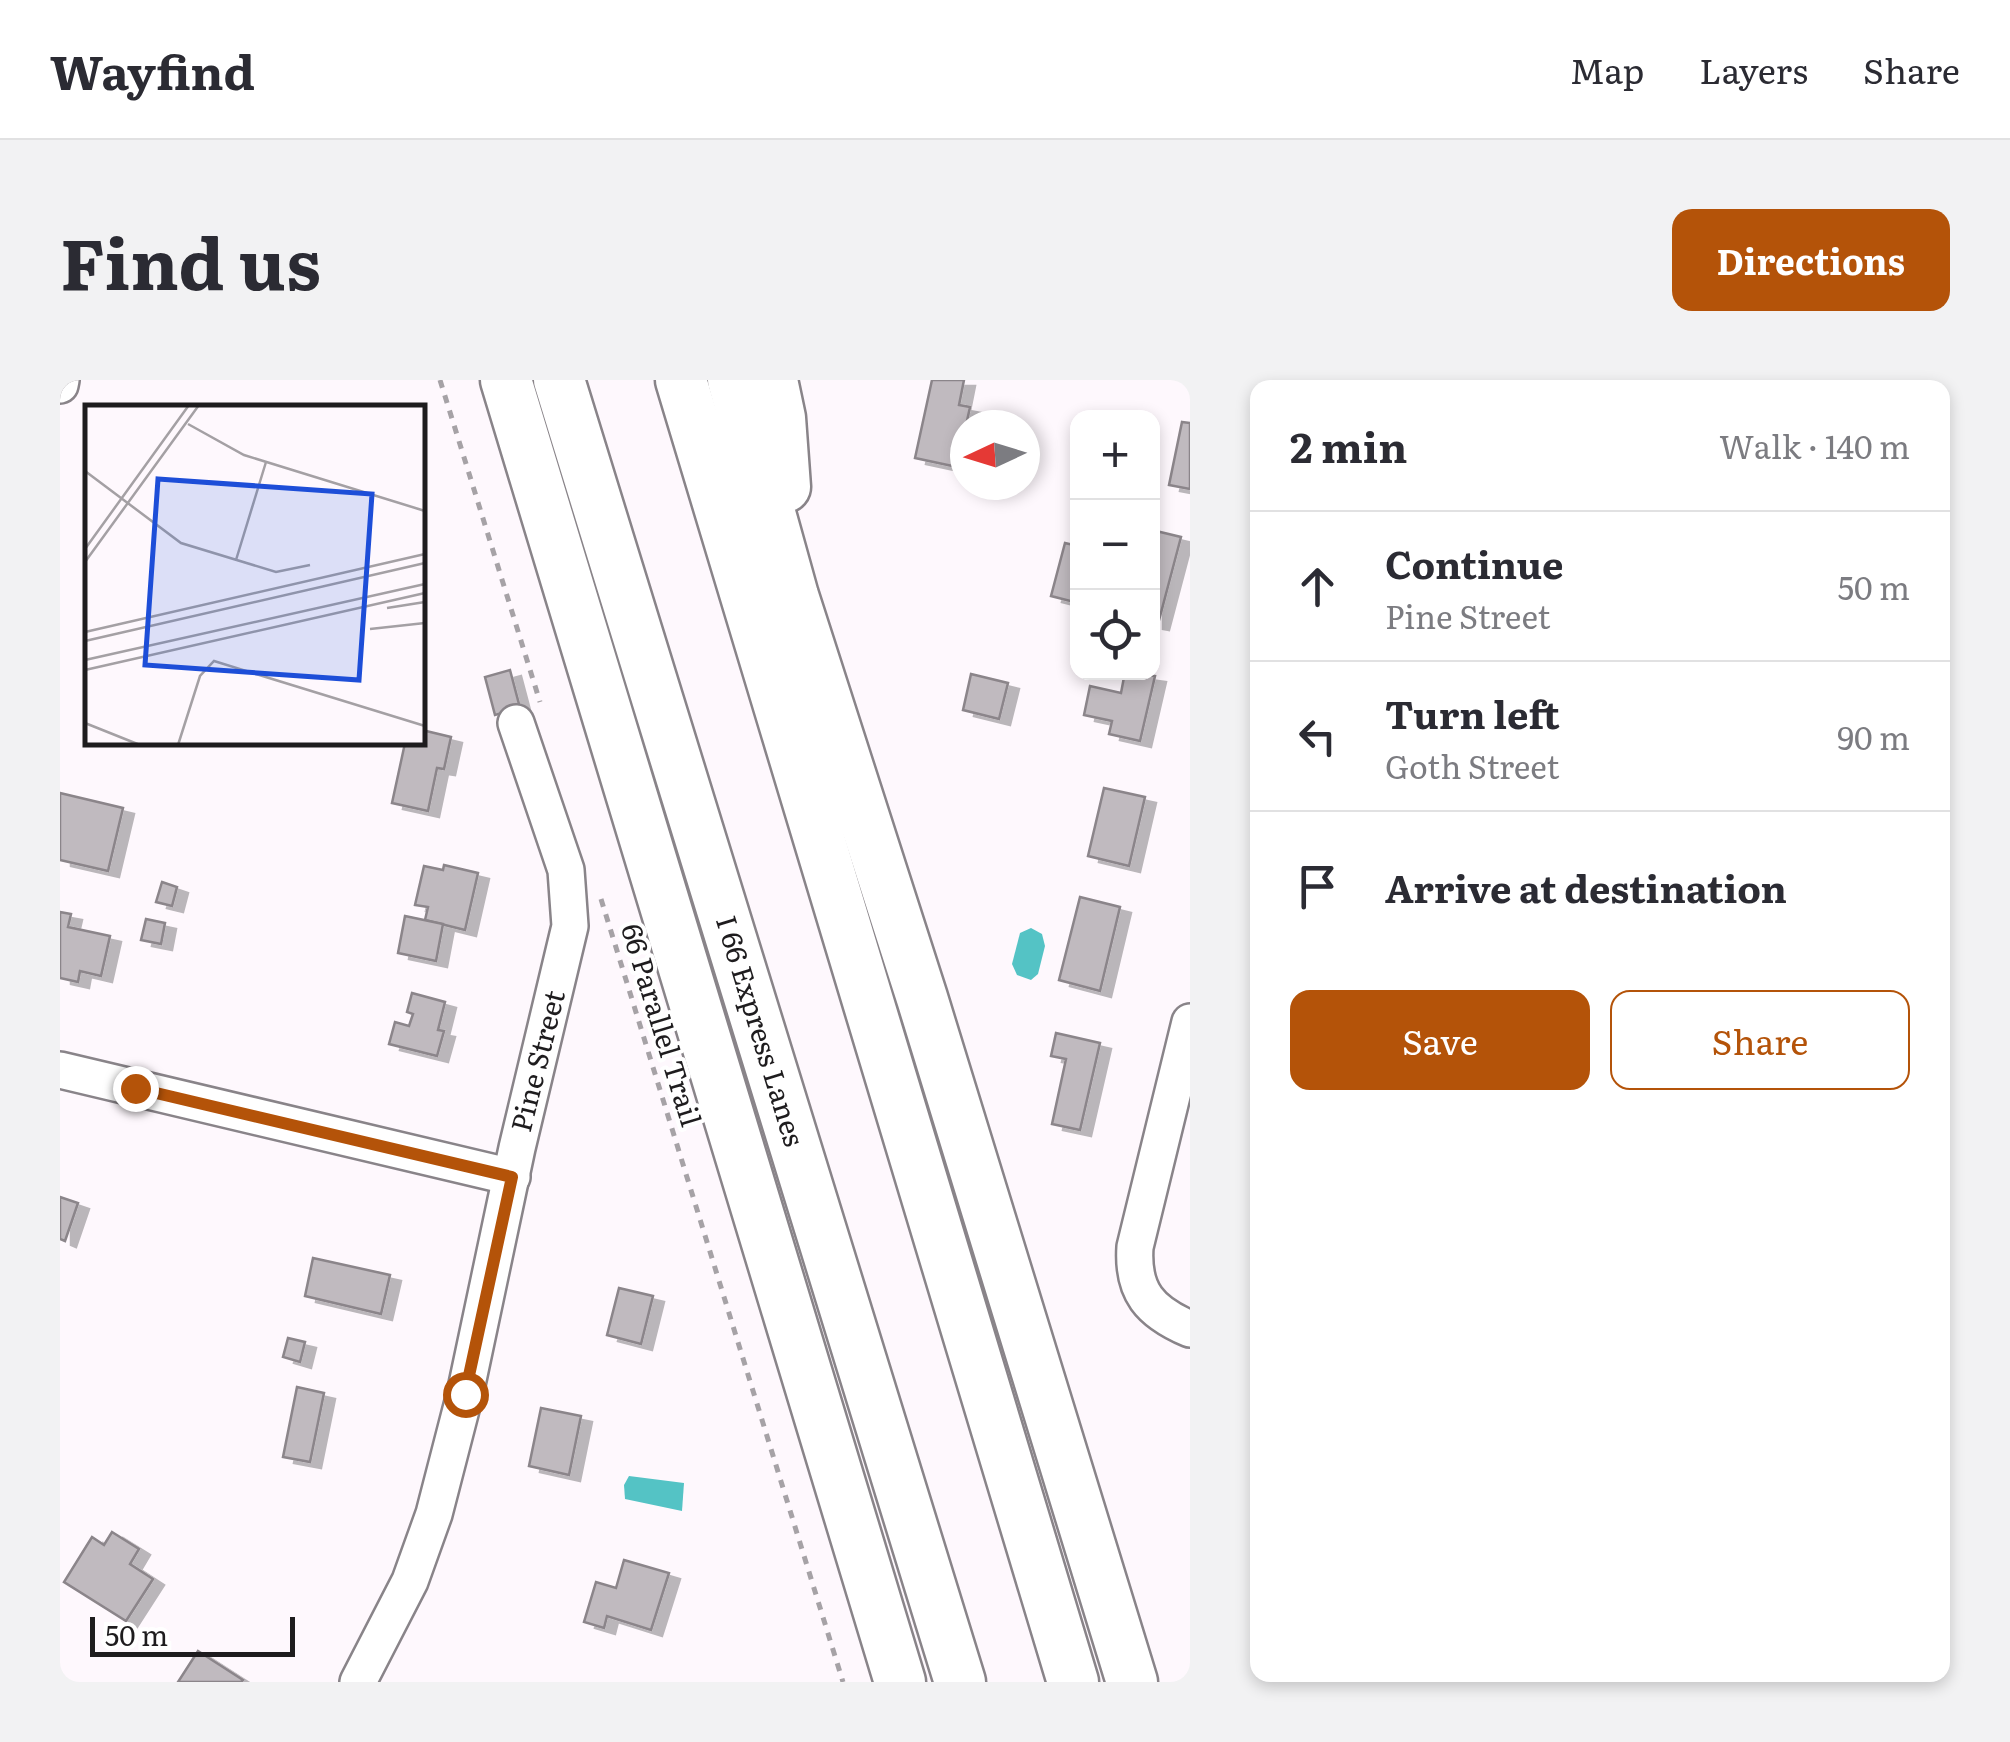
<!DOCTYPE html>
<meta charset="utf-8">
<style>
:root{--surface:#fff;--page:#f2f2f3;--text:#2b2b33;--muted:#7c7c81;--line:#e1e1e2;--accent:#b45309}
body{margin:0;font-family:Literata,serif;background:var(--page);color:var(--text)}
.controls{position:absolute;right:30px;top:30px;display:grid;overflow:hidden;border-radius:20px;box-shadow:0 5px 15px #0003}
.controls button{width:90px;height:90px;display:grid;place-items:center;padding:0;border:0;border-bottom:2px solid var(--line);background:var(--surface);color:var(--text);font:50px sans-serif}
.compass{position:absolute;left:890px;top:30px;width:90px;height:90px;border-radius:50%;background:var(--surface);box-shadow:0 5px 15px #0003;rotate:266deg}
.scale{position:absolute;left:30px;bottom:25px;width:205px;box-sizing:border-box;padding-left:10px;border:5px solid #1e1c1e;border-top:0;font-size:28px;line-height:35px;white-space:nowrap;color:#1e1c1e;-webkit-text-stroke:8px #fff;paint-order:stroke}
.stop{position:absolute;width:30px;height:30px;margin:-22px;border:8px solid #b45309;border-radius:50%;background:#fff}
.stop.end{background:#b45309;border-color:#fff;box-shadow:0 2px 10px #0008}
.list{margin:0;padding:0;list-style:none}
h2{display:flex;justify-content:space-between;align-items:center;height:130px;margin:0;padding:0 40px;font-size:42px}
h2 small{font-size:32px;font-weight:400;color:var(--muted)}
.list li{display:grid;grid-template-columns:65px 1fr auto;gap:30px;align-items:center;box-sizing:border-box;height:150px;padding:0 40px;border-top:2px solid var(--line)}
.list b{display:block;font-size:38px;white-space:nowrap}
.list p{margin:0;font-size:32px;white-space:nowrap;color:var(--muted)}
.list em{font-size:32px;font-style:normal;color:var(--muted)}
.actions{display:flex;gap:20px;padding:30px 40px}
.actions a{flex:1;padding:22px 0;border:2px solid var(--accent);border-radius:20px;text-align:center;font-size:35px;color:var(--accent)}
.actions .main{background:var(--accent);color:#fff}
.icon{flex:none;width:55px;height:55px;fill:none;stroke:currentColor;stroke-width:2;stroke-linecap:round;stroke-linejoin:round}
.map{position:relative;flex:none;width:1130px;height:1302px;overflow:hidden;border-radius:20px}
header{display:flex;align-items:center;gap:60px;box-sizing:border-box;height:140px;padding:0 50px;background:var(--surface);border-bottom:2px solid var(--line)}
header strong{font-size:48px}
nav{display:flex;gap:55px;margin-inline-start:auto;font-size:35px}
.intro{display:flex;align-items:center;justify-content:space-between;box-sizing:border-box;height:240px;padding:0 60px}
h1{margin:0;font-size:70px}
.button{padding:25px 45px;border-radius:20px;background:var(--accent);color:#fff;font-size:35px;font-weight:700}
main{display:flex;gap:60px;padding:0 60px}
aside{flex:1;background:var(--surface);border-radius:20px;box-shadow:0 5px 15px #0003}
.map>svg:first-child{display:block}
.water{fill:#54c3c5}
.building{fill:#c0babf;stroke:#8b858a;stroke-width:2.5;filter:url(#shadow)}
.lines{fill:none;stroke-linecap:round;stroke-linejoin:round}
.minor-casing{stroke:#898489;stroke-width:40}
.highway-casing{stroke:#898489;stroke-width:55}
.path{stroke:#a6a2a6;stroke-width:5;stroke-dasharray:8 8;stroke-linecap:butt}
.minor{stroke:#fff;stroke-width:35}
.highway{stroke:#fff;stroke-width:50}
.route{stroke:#b45309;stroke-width:12}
.labels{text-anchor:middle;stroke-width:8;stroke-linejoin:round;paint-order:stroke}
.street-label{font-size:28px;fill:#1e1c1e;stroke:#fff}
.inset-road{fill:none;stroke:#a4a0a4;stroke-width:2.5}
.view{fill:#1d4ed8;fill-opacity:0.15;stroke:#1d4ed8;stroke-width:5}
.inset-edge{fill:none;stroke:#1e1c1e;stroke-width:5}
</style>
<header>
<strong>Wayfind</strong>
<nav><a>Map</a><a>Layers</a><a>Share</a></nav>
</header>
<div class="intro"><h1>Find us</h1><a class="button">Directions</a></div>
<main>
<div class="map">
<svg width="1130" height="1302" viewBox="0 0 1130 1302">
<defs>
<filter id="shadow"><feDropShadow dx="11" dy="6" stdDeviation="0" flood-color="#0004"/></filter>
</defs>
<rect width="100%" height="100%" fill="#fef8fd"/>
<g class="water">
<polygon points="971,548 982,554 985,566 978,594 971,600 957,595 952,584 960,553"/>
<polygon points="569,1096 624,1103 622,1131 565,1119 564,1105"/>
</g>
<g class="building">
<polygon points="872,0 904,0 899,25 910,27 897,87 855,78"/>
<polygon points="1122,42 1130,43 1130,109 1109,105"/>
<polygon points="1092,150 1121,157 1098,244 1092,243"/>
<polygon points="1005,163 1018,166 1018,223 991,216"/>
<polygon points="450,290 460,328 435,335 425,297"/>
<polygon points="1065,292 1095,296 1080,361 1049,354 1052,341 1024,335 1030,306 1061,313"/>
<polygon points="911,294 948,303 939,339 903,330"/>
<polygon points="362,350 391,357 384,389 377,388 368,431 332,423 345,363 343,362 362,362"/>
<polygon points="1044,408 1085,417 1069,486 1028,476"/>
<polygon points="0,413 63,428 48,491 0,480"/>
<polygon points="384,485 418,493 405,550 365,540 368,527 355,525 364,486 383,490"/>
<polygon points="102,502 117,507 112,526 96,522"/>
<polygon points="1020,517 1060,527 1040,611 999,600"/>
<polygon points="0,532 11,534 8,547 50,556 41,596 20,591 18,602 0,598"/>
<polygon points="345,536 383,544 376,581 338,573"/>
<polygon points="86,539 105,543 101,564 81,560"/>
<polygon points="352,613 385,622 378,650 384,651 377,676 329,664 335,642 349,646 353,634 347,632"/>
<polygon points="996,653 1040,663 1020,750 992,744 1006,679 991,676"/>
<polygon points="0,817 18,823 5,861 0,859"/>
<polygon points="253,878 330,895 321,934 245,916"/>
<polygon points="559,908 593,916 581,964 547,955"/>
<polygon points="228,958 245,962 240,982 223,977"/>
<polygon points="237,1007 264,1013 250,1082 223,1077"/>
<polygon points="481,1028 521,1036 509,1095 469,1086"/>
<polygon points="52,1152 79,1169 70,1184 93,1199 66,1241 4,1202 32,1157 44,1165"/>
<polygon points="564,1180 609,1193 591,1250 547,1236 544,1248 524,1242 536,1202 556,1208"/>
<polygon points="138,1271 183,1300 181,1302 118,1302"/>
</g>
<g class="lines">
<defs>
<g id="minor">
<polyline points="0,5 1,0"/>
<path d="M1130 642 1075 867C1072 912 1090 932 1130 949"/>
<polyline points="0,690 452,797"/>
<polyline points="298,1302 350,1201 374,1134 405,1014 457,768 510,546 506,490 456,343"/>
</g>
<g id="highway">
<polyline points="446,0 840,1302"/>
<polyline points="499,0 900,1302"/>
<polyline points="621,0 1013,1302"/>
<polyline points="673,0 733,216 862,618 1072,1302"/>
<polyline points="712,0 720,38 725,107"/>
</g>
</defs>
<use href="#minor" class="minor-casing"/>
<use href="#highway" class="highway-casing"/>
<g class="path">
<polyline points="380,0 480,322"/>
<polyline points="541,519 783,1302"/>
</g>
<use href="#minor" class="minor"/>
<use href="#highway" class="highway"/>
</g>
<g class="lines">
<polyline class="route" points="75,708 452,797 405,1014"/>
</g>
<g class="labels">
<g class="street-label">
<text transform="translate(601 645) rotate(73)" y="10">66 Parallel Trail</text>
<text transform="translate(700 651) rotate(73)" y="10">I 66 Express Lanes</text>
<text transform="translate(478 681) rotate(-76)" y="10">Pine Street</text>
</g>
</g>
<g transform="translate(25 25)">
<rect width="340" height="340" fill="#fef8fd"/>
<path class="inset-road" d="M103 19 159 50 340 106M0 66 96 138 191 167 225 160M0 144 104 0M151 155 181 57M0 157 114 0M302 203 340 197M285 224 340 218M0 227 340 149M0 236 340 158M0 255 340 179M0 265 340 188M0 318 55 340M93 340 115 271 129 256 340 321"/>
<path class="view" d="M73 74 287 89 274 275 60 260Z"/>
<rect width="340" height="340" class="inset-edge"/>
</g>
</svg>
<div class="controls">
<button>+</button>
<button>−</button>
<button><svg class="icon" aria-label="locate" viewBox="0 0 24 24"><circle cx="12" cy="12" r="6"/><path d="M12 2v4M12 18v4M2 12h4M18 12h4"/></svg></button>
</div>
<svg class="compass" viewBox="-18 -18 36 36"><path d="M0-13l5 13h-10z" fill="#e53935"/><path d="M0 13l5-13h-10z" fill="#7c7c81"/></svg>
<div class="scale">50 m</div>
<div class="stop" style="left:405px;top:1014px"></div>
<div class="stop end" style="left:75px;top:708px"></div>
</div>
<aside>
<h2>2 min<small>Walk · 140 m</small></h2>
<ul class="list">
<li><svg class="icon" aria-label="ahead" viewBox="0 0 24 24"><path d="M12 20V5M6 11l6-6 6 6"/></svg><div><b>Continue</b><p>Pine Street</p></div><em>50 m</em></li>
<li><svg class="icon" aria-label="left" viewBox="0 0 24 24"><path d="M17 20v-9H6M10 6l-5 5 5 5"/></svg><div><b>Turn left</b><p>Goth Street</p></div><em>90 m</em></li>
<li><svg class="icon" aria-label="arrive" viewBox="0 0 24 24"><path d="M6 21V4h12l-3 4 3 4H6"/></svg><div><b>Arrive at destination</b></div></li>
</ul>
<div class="actions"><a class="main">Save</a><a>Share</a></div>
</aside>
</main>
